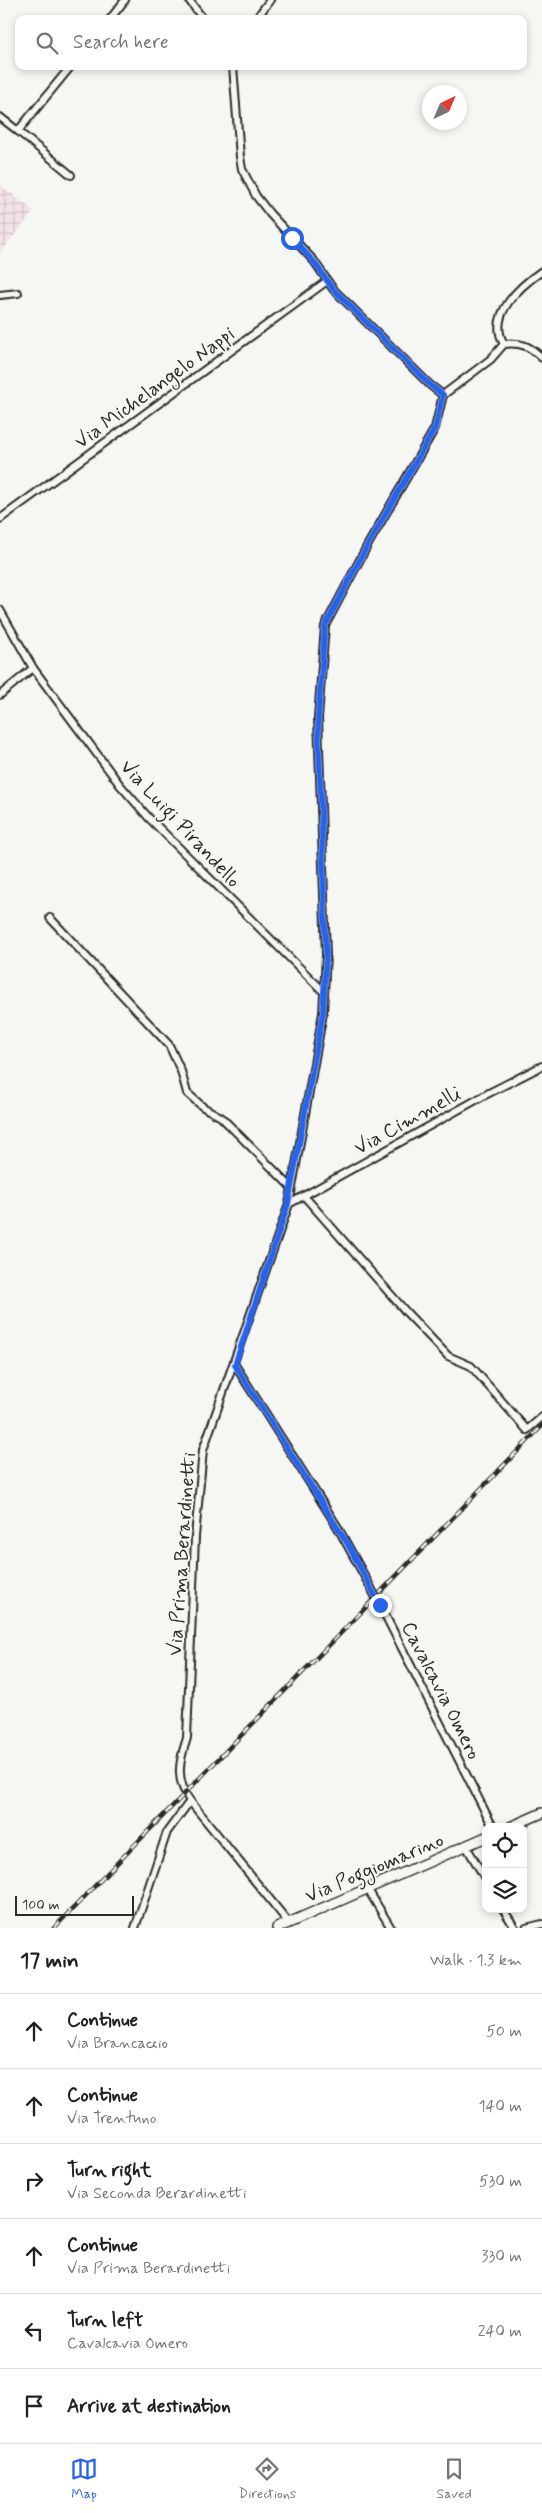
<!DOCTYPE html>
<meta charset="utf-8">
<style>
:root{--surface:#fff;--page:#f2f2f2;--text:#202124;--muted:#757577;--line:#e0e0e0;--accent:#2563eb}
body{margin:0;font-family:Mynerve,sans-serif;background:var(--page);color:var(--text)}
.controls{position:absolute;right:15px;bottom:15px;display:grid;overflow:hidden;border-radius:10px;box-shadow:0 2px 8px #0003}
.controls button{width:45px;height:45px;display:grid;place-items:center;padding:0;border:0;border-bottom:1px solid var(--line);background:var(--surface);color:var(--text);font:25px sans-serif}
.compass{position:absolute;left:422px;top:85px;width:45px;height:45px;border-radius:50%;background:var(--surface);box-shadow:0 2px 8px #0003;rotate:44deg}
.scale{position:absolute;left:15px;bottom:12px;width:119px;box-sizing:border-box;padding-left:5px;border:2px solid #2b2b2b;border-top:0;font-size:14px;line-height:18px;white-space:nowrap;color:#2b2b2b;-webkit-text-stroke:4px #f6f6f2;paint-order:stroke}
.stop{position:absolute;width:15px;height:15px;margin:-11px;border:4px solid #2563eb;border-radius:50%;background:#fff}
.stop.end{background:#2563eb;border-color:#fff;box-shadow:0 1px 5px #0008}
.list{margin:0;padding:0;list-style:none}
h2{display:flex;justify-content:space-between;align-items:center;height:65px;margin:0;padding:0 20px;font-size:21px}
h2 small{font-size:16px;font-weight:400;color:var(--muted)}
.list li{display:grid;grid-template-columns:32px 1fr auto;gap:15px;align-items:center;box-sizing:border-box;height:75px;padding:0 20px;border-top:1px solid var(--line)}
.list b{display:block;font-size:19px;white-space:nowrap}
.list p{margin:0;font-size:16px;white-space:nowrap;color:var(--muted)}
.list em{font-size:16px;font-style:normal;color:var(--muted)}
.icon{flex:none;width:28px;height:28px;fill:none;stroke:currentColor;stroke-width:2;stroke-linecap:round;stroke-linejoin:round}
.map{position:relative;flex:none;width:542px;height:1928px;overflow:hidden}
.search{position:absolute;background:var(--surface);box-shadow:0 2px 8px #0003;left:15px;right:15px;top:15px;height:55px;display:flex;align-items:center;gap:12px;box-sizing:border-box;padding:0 18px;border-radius:10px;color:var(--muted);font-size:19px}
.sheet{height:515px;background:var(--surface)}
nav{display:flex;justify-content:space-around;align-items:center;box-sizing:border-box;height:70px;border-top:1px solid var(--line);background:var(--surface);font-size:14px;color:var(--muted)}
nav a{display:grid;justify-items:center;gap:2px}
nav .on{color:var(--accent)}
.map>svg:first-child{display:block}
.industrial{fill:url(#industrial-grid)}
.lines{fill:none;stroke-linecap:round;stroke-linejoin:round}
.street-casing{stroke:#2b2b2b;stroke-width:10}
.secondary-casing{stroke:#2b2b2b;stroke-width:12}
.street{stroke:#f6f6f2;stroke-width:6}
.secondary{stroke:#f6f6f2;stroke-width:9}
.rail-casing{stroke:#2b2b2b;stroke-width:4.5}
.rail{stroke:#f6f6f2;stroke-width:2.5;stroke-dasharray:8;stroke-linecap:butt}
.street-bridge-casing{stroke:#2b2b2b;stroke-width:10;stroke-linecap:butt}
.street-bridge{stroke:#f6f6f2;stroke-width:6}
.route{stroke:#2563eb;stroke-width:6}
.labels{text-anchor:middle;stroke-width:4;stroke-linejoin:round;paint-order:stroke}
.street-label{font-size:20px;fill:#2b2b2b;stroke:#f6f6f2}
</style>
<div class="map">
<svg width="542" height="1928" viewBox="0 0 542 1928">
<defs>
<pattern id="industrial-grid" width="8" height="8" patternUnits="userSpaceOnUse" patternTransform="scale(1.25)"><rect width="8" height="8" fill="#f2e2e7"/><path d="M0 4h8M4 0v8" fill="none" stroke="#d0c2c6"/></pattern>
</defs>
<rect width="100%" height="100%" fill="#f6f6f2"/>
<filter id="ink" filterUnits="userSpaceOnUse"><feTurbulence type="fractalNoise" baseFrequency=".02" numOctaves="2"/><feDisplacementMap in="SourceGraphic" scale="10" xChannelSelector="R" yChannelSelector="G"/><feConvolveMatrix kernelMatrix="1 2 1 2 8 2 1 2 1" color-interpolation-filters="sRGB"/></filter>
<g filter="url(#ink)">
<polygon class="industrial" points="0,185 34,211 0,253"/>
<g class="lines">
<defs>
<g id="street">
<polyline points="189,0 203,19"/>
<polyline points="110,19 125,0"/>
<polyline points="256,19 270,0"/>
<polyline points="233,66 240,157 242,169 256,196 270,214 314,261 333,289 430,385 443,395"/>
<polyline points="0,117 18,131 71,66"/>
<polyline points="18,131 71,175"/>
<polyline points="0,295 18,293"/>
<path d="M504 344C487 315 520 286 542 271"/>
<path d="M443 395 491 359 504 344C521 342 530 346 542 358"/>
<polyline points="0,519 327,281"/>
<polyline points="0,610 33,668 120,785 149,818 324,992"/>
<polyline points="0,695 33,668"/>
<polyline points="50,918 169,1045 181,1071 187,1093 203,1107 221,1117 291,1187"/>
<polyline points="305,1197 407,1313 448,1356 471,1366 527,1430 542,1417"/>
<polyline points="289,1204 487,1094 542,1066"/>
<polyline points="235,1365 337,1526 371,1588"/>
<polyline points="380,1605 493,1827"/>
<polyline points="466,1846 486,1880"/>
<polyline points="367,1888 391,1928"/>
<polyline points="503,1909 515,1928"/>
<path d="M289 1923 190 1801C175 1779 179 1762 187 1738L195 1537 203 1450 289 1204 323 1013 326 955 318 718 325 626 366 548 435 428 443 395"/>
<polyline points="135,1928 167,1832 190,1801"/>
<polyline points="526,1928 542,1924"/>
</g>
<g id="secondary">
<polyline points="510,1827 542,1813"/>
<polyline points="277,1928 486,1837"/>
</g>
</defs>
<use href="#street" class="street-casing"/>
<use href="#secondary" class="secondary-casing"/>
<use href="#street" class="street"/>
<use href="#secondary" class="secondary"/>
<defs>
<polyline id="rail" points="54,1928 542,1426"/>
</defs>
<use href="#rail" class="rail-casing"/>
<use href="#rail" class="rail"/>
<defs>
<polyline id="street-bridge" points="371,1588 380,1605"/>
</defs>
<use href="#street-bridge" class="street-bridge-casing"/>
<use href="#street-bridge" class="street-bridge"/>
</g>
</g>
<g class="lines" filter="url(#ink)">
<polyline class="route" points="292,238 314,262 333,289 430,385 443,395 435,428 366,548 325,626 318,718 326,954 323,1013 288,1204 235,1365 347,1543 380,1605"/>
</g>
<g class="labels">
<g class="street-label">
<text transform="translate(154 387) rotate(-36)" y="7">Via Michelangelo Nappi</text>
<text transform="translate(181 823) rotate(47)" y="7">Via Luigi Pirandello</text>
<text transform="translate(407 1120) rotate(-29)" y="7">Via Cimmelli</text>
<text transform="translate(181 1554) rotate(-86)" y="7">Via Prima Berardinetti</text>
<text transform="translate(442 1690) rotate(63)" y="7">Cavalcavia Omero</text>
<text transform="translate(374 1867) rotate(-23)" y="7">Via Poggiomarino</text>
</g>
</g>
</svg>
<div class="controls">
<button><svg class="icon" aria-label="locate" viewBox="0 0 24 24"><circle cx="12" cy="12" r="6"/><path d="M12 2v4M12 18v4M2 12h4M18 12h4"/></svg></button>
<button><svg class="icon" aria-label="layers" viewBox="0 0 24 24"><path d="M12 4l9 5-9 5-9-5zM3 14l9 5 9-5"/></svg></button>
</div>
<svg class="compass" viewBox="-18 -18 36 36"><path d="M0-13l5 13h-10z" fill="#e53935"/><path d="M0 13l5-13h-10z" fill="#757577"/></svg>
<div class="scale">100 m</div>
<div class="stop" style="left:292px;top:238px"></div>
<div class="stop end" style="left:380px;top:1605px"></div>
<div class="search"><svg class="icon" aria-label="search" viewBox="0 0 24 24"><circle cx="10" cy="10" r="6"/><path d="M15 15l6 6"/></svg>Search here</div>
</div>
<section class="sheet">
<h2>17 min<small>Walk · 1.3 km</small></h2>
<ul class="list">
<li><svg class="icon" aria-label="ahead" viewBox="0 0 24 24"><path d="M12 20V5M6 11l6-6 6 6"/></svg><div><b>Continue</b><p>Via Brancaccio</p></div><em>50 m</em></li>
<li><svg class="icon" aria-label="ahead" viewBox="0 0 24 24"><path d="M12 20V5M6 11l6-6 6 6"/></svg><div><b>Continue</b><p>Via Trentuno</p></div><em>140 m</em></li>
<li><svg class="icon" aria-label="right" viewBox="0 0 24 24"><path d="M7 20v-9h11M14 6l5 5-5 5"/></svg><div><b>Turn right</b><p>Via Seconda Berardinetti</p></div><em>530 m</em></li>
<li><svg class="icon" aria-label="ahead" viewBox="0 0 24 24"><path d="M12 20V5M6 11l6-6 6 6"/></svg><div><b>Continue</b><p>Via Prima Berardinetti</p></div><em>330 m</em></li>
<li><svg class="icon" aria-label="left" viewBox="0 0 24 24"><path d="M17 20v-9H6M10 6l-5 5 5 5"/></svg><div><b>Turn left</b><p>Cavalcavia Omero</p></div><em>240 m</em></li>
<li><svg class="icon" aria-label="arrive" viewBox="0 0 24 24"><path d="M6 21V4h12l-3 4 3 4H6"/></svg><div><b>Arrive at destination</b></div></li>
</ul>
</section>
<nav>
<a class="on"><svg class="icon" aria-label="map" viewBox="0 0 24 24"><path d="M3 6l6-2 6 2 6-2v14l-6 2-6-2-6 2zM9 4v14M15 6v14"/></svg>Map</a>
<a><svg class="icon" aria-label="directions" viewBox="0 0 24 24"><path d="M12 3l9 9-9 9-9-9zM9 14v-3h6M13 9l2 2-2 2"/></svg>Directions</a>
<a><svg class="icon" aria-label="saved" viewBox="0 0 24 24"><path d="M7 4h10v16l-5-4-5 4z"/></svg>Saved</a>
</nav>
